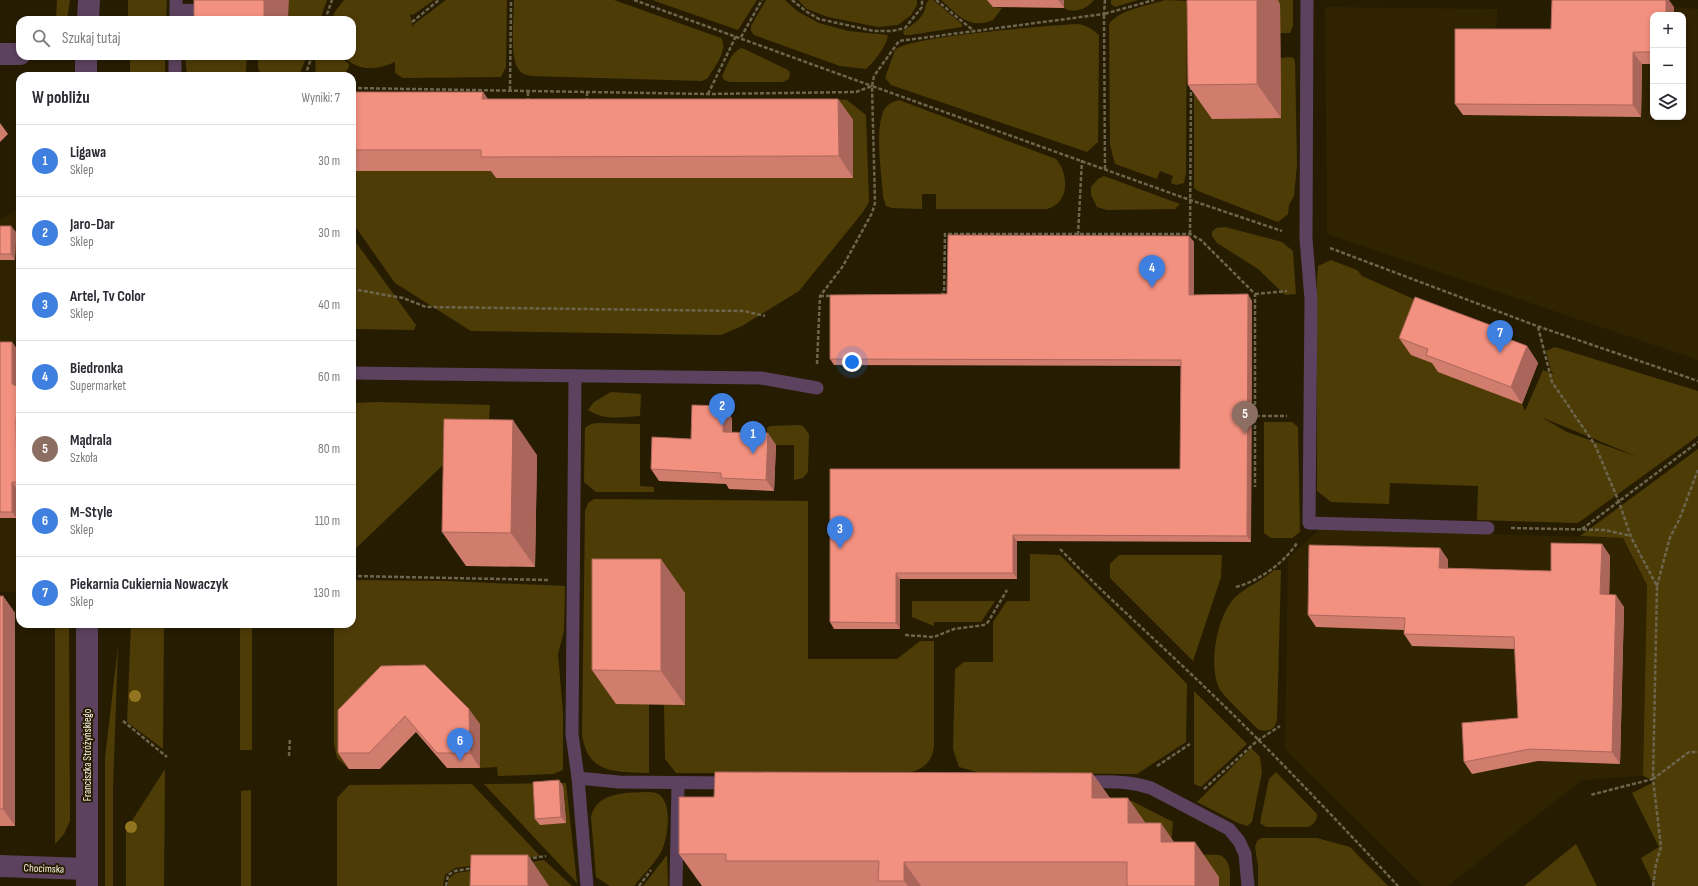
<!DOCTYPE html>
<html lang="pl">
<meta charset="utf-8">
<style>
:root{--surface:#fff;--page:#f7f7f7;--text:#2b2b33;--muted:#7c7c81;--line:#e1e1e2;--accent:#0b8043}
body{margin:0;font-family:"Sofia Sans Condensed",sans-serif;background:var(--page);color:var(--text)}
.controls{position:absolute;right:12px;top:12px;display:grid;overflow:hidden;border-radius:8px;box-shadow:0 2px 6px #0003}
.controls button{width:36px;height:36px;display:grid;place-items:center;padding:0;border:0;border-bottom:1px solid var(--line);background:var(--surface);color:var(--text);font:20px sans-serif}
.you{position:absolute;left:852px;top:362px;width:14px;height:14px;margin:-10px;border:3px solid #fff;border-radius:50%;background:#1a73e8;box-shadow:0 0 0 6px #1a73e833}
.badge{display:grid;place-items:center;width:26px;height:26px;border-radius:50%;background:var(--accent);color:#fff;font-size:13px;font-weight:700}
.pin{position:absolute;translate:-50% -33px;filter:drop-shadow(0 1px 2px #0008)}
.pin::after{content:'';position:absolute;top:21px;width:14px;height:12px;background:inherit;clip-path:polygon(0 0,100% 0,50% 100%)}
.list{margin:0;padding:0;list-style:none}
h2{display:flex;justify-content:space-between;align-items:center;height:52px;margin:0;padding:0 16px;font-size:17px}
h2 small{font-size:13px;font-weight:400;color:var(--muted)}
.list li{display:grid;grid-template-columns:26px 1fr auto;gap:12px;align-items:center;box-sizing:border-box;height:72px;padding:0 16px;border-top:1px solid var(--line)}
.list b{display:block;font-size:15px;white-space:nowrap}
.list p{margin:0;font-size:13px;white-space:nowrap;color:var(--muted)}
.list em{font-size:13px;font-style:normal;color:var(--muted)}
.icon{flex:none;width:22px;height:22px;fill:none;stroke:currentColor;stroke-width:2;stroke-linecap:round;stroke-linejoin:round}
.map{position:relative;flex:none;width:1698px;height:886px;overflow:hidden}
.search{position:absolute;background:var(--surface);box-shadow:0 2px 6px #0003;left:16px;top:16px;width:340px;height:44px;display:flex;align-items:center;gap:10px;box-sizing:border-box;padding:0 14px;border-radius:12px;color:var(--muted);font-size:15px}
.panel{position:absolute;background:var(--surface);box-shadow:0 2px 6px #0003;left:16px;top:72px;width:340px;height:556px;border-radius:12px}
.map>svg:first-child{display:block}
.built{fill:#302300;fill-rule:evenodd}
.green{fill:#4e3c07;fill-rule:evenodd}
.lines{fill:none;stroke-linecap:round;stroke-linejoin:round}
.path{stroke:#6d654d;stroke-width:2.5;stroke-dasharray:4 2;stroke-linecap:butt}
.service{stroke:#5c425e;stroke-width:13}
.minor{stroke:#5c425e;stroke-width:22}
.tertiary{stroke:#5c425e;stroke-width:22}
.tree{fill:#92751e}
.wall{fill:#d17d6e}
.shaded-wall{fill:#aa665a}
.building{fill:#f39180;stroke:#aa665a}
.labels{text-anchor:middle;stroke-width:4;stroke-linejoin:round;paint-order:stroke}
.street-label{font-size:11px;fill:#f9f3e2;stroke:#261c01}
</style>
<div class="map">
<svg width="1698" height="886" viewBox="0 0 1698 886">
<rect width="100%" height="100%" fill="#261c01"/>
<g class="built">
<path d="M1325 7 1498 9 1494 41 1674 7 1698 9V360L1327 234ZM1653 15H1683V117H1653Z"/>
<polygon points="20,210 20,592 0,592 0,220 14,211"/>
<polygon points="1320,529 1623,538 1647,585 1643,776 1582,780 1448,886 1423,886 1285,749 1288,558"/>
</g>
<g class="green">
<polygon points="57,0 70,0 67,20 56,20"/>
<polygon points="128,0 167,0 166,20 128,20"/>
<polygon points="289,0 327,0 320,20 288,20"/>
<path d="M344 0H434L413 15 410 14 413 28 414 24 446 0H507L506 67 501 77 403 78 395 73V62C377 70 358 72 343 56H352V20H333L334 13Z"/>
<path d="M514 0H614L721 38C729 49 714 68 708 78L702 81 531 76C528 75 522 74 520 71 509 62 514 14 514 0Z"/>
<polygon points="652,0 757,0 738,30"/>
<path d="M766 0H785L797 11 819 23 848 31 888 35C887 46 874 62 866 69L840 66 754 35 751 31V26Z"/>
<polygon points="798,0 917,0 917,5 911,15 898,25 878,27 828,17 807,9"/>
<path d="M929 0H933L962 24V27L910 35H904L903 31C914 24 925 17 926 4Z"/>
<path d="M941 0H993V7L1002 8 993 20C969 30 958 15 941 0Z"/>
<path d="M1064 0H1094C1087 9 1074 14 1064 8Z"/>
<polygon points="1111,0 1138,0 1115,7 1111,4"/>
<path d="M1165 0 1187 1 1186 173 1184 183 1176 185 1171 183 1173 176 1160 171 1157 179 1115 164 1110 145 1109 24C1118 10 1150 5 1165 0Z"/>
<polygon points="1194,0 1281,118 1281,58 1292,57 1295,60 1297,165 1294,196 1289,205 1288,214 1278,222 1198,191 1194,188"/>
<polygon points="1251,0 1293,0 1293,26 1290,33 1280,33"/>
<path d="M1075 24C1085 24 1091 28 1099 35L1098 142 1087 152 891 85 885 78 895 50C908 36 1048 26 1075 24Z"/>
<path d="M742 48 788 70 790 73 789 79 783 82H730L724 80 722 76C727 67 731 51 742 48Z"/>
<rect x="130" y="56" width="35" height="20"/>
<polygon points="185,56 247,56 246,72 242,76 187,76"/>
<polygon points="258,56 307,56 299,75 262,76 258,68"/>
<polygon points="315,56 338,56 349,64 349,67 343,76 316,76"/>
<polygon points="832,99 847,100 866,115 869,202 863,212 799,291 742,326 721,335 471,331 395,283 352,222 352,171 496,171 496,178 853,178 853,120"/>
<path d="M899 100 1056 159C1069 174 1070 203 1047 209H936V194H922V209L892 208 886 206 883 196C882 173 874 132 884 110 887 104 893 102 899 100Z"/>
<polygon points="1104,176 1180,204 1175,209 1107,210 1097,207 1091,195 1091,187 1098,179"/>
<polygon points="1225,227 1282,242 1293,251 1296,294 1285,295 1258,269 1217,243 1212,236 1212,232 1216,228"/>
<polygon points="352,237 416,325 414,330 352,329"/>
<path d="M1331 260 1357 270 1362 276 1429 306 1496 386 1493 393 1522 404 1525 411 1543 370 1554 374 1551 371 1546 351 1555 347 1698 391V436L1578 523 1477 520 1478 486 1390 483 1389 504 1331 502 1317 491V278L1318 266ZM1541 417 1638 457 1567 432Z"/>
<path d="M611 392 641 394 640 416C619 417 606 421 588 410L594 402Z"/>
<polygon points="378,402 490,405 489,421 352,552 352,403"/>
<polygon points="1264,422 1292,422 1298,427 1300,532 1292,538 1271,538 1264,533"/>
<polygon points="597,423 640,424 640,486 654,487 654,492 596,492 584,482 585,428 591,424"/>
<polygon points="800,425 803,426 809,434 808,472 803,478 794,480 794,445 767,445 767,428 770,426"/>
<polygon points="1698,449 1698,886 1654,886 1641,858 1659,847 1632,793 1656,781 1643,776 1647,585 1623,538 1580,536"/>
<path d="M594 499 808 501V659H897L920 641H934V747C932 762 923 769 909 773H676L665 759 664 705 649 704V773C615 772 587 774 582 734L585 511 588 503Z"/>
<polygon points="1030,554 1060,555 1187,684 1186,742 1137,774 980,773 959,767 953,749 955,669 964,662 993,662 993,622 1007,601 1030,601"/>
<polygon points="1119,555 1222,555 1221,577 1193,661 1110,578 1110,564"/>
<path d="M1274 570H1281L1277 719C1275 730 1269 732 1259 730 1251 722 1222 695 1219 688 1208 664 1217 610 1239 594 1250 585 1262 581 1274 570Z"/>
<polygon points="352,580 447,581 565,586 564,631 558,654 563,712 563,770 553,774 498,776 497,767 480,768 480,724 349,725 349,769 337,758 334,744 334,624 352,624"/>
<polygon points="912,601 995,601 981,622 934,622 934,626 912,617"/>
<polygon points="55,624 69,624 70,821 64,834 55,844"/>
<polygon points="131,624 164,624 163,749 127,722"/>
<rect x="240" y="624" width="12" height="126"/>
<polygon points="118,646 113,788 113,886 105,886 105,758"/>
<polygon points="1194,691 1247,744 1201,787 1194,784"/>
<polygon points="1251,748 1260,757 1262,772 1252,822 1247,826 1238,823 1197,802"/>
<polygon points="165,769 164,886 126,886 126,832 128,827"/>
<path d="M1276 772 1317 814C1317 820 1314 825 1308 827H1266L1260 823 1269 779Z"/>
<polygon points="566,783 577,883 484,784"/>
<polygon points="472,784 540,856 455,868 445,875 443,886 337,886 337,798 349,785"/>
<polygon points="251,790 251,886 241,886 241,791"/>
<path d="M625 793C634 793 647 791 656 793 674 799 668 840 661 852 654 864 643 875 634 886H610L596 877 591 817C595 800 609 795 625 793Z"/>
<polygon points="1124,800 1132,801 1173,822 1170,857"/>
<polygon points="1261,838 1317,838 1350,847 1388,886 1258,886 1258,867 1255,847 1257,841"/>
<polygon points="1576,844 1597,886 1524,886"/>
<path d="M1188 854 1220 855C1232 862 1230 874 1230 886H1219L1218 877Z"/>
<polygon points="667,855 668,886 643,886"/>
<polygon points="544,860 572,886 448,886 448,879 456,873"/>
</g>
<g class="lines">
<g class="path">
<polyline points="634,0 872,86"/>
<polyline points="792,0 807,12 819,19 874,31 892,31 905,28 922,7 922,0"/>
<polyline points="936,0 974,31"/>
<polyline points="325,20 332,0"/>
<polyline points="412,22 439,0"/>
<polyline points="741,37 762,0"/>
<polyline points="305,76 312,56"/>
<polyline points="352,88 708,94 856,92 872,86 1190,200 1282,231"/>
<polyline points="510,90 511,0"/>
<polyline points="528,92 528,102"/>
<polyline points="587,92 587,102"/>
<polyline points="708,94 736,36"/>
<polyline points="1105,169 1104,14 1154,0"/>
<polyline points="1190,234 1191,86"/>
<polyline points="1078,235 1082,160"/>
<polyline points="1330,248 1537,326 1698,381"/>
<polyline points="352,289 403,298 426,307 744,311 765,316"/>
<polyline points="941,294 944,294 945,234 1190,234 1201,240 1255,294 1255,487"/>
<polyline points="1255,294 1287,291"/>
<polyline points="820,296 832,296"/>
<polyline points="1538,327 1552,382 1595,445 1619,502 1631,537 1657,586 1653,779 1590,795"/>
<polyline points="817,364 820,296 843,266 872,213 875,203 872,86 874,76 899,41 1104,14 1105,0"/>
<polyline points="1256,416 1287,416"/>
<polyline points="1511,528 1605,530 1631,536"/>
<polyline points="1582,529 1698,442"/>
<path d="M1060 549C1102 592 1147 632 1191 674 1263 742 1331 814 1398 886"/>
<polyline points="352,576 550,580"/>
<polyline points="1657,586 1670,537 1679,520 1698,470"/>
<path d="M1236 587C1259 581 1284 563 1297 543"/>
<polyline points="905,635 934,637 954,629 984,625 988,622 1007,590"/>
<polyline points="123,721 167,757"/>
<polyline points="289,756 290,738"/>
<polyline points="1157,766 1190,744"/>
<polyline points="1204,789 1257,741 1280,726"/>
<polyline points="527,859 546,856"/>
<polyline points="446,886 448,875 455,871 473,868"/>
<polyline points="639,886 651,870"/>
<polyline points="1653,886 1656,864 1661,847 1653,779 1689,752 1698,752"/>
</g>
<g class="service">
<polyline points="1307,0 1306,239 1311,299 1309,523 1488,528"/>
<polyline points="176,10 210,11"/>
<polyline points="176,20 176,0"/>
<polyline points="175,76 175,56"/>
<polyline points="352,373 761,378 817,388"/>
<polyline points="575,376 572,734 578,778 587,886"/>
<polyline points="578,778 619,782 732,783"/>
<path d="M1082 782C1108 782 1126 780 1151 788L1229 829 1239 841 1245 854 1248 886"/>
<polyline points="676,886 678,784"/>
</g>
<g class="minor">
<polyline points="0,54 20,54"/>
<polyline points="0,866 87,869"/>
</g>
<g class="tertiary">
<polyline points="88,20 89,0"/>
<polyline points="86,56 86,76"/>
<polyline points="87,886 87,624"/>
</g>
</g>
<g class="tree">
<circle cx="135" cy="696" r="6"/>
<circle cx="131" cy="827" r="6"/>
</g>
<g class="wall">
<polygon points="987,0 1064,0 1064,8 993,7"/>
<polygon points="1280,4 1281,118 1212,119 1188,85"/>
<polygon points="1674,7 1653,15 1653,64 1642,64 1641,117 1463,115 1455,104 1551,29"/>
<polygon points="352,92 483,92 488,99 838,99 853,120 853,178 496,178 491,171 352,171"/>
<polygon points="0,123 8,134 0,142"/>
<polygon points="0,226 16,232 15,260 0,260"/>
<polygon points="1189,236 1194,242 1194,295 1252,301 1251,542 1017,541 1017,579 900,579 900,629 834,629 830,622 830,469 1180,469 1181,366 834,365 830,359 947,294"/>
<polygon points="1399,338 1508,339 1527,346 1538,363 1522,404 1438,372 1432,363 1411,355"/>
<polygon points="0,342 12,342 16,348 16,386 20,389 20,488 16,488 17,518 0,518"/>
<polygon points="732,418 732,432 776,445 774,491 729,489 726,484 659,481 651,469 691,439"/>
<polygon points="537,455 535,567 466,566 442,532"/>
<polygon points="1602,544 1610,556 1609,595 1624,607 1620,764 1538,761 1472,774 1464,762 1518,718 1515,649 1412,646 1404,634 1404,630 1316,627 1308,615 1440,548 1448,560 1448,568 1551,571"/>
<polygon points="685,593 685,705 616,704 592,670"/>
<polygon points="0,596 3,596 15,613 15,826 0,826"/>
<polygon points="381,666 480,724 480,768 447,768 416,732 380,769 349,769 338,753"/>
<polygon points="1092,773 1110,798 1145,823 1174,842 1219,877 1219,886 702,886 679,854 714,797"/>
<polygon points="559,780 563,786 566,823 540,825 535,819"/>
</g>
<g class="shaded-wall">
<polygon points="264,0 289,0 288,20 264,20"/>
<polygon points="1058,0 1064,0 1064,8"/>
<polygon points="1257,0 1278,0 1280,4 1281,118 1257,84"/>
<polygon points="1666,0 1669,0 1674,7 1674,15 1666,15"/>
<polygon points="1633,52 1642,64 1641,117 1633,105"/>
<polygon points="483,92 497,113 482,99"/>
<polygon points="838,99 853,120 853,178 839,156"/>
<polygon points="11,226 16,232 15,260 11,254"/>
<polygon points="1189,236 1194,242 1194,301 1189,295"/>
<polygon points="1248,294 1252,301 1251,542 1247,536"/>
<polygon points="1501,329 1513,346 1498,335"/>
<polygon points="12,342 16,348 16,390 12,384"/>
<polygon points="1527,346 1538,363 1522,404 1511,387"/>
<polygon points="19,387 20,389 20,486 17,482 16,421"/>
<polygon points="724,406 732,418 731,443 723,432"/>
<polygon points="513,420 537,455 535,567 511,533"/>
<polygon points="768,433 776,445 774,491 766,480"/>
<polygon points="12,482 16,488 17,518 12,512"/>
<polygon points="1013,535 1017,541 1017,579 1013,573"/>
<polygon points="1602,544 1610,556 1609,606 1600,594"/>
<polygon points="1440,548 1448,560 1448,580 1439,568"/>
<polygon points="661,559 685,593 685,705 661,671"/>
<polygon points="896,573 900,579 900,629 896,623"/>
<polygon points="1616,595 1624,607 1620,764 1612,752"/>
<polygon points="3,596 15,613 15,826 3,809"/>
<polygon points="469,709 480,724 480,768 470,753"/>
<polygon points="1092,773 1116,807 1092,798"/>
<polygon points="559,780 563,786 566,823 561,817"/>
<polygon points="1128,798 1152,832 1128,823"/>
<polygon points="1161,823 1185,858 1161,842"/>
<polygon points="1195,842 1219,877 1219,886 1195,886"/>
<polygon points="528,855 549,886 528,886"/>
<polygon points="904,862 921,886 908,886 904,881"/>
</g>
<g class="building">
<rect x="194" y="0" width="70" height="20"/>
<polygon points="1187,0 1257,0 1257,84 1188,85"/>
<polygon points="1552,0 1666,0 1666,15 1653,15 1653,52 1633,52 1633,105 1455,104 1455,29 1551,29"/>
<polygon points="352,92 483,92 482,99 838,99 839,156 481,157 481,150 352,150"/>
<rect x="0" y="226" width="11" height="28"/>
<polygon points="948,235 1189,236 1189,295 1248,294 1247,536 1013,535 1013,573 896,573 896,623 830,622 830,469 1180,469 1181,360 830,359 830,295 947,294"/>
<polygon points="1415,297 1501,329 1498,335 1527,346 1511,387 1426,355 1428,349 1399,338"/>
<polygon points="0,342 12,342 12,384 19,387 16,421 17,482 12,482 12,512 0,512"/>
<polygon points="692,405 724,406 723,432 768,433 766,480 721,478 721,473 651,469 652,437 691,439"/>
<polygon points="444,419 513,420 511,533 442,532"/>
<polygon points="1551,543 1602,544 1600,594 1616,595 1612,752 1530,749 1464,762 1462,723 1518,718 1514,637 1404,634 1405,618 1308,615 1309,545 1440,548 1439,568 1551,571"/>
<polygon points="592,559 661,559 661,671 592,670"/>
<rect x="0" y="596" width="3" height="213"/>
<polygon points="425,665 469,709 470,753 437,753 405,716 369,753 338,753 338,710 381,666"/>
<polygon points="715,772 1092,773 1092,798 1128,798 1128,823 1161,823 1161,842 1195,842 1195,886 1127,886 1127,862 904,862 904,881 878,881 879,861 726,861 726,854 679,854 679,797 714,797"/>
<polygon points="559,780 561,817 535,819 533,782"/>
<polygon points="471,855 528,855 528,886 470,886"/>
</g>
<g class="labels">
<g class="street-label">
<text transform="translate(87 755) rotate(-90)" y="4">Franciszka Stróżyńskiego</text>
<text transform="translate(44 868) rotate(2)" y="4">Chocimska</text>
</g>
</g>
</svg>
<div class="controls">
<button>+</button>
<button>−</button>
<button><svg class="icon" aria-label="layers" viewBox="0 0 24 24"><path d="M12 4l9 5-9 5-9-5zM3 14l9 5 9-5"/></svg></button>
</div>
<div class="you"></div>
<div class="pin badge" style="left:753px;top:454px;background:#3f7fe0">1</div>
<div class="pin badge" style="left:722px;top:426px;background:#3f7fe0">2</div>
<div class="pin badge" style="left:840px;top:549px;background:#3f7fe0">3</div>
<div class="pin badge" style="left:1152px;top:288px;background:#3f7fe0">4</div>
<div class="pin badge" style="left:1245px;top:434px;background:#8d6e63">5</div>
<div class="pin badge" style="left:460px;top:761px;background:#3f7fe0">6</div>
<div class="pin badge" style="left:1500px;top:353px;background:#3f7fe0">7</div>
<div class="search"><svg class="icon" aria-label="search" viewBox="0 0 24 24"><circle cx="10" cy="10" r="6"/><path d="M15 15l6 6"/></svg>Szukaj tutaj</div>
<section class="panel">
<h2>W pobliżu<small>Wyniki: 7</small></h2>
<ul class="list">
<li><span class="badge" style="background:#3f7fe0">1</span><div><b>Ligawa</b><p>Sklep</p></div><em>30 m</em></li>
<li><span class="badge" style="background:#3f7fe0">2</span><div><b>Jaro-Dar</b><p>Sklep</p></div><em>30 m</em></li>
<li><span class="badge" style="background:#3f7fe0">3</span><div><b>Artel, Tv Color</b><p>Sklep</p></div><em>40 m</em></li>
<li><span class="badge" style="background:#3f7fe0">4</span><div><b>Biedronka</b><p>Supermarket</p></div><em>60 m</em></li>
<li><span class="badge" style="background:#8d6e63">5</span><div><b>Mądrala</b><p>Szkoła</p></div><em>80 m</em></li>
<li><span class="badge" style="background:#3f7fe0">6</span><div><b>M-Style</b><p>Sklep</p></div><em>110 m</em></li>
<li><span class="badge" style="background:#3f7fe0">7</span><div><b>Piekarnia Cukiernia Nowaczyk</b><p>Sklep</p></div><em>130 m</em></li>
</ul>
</section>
</div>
